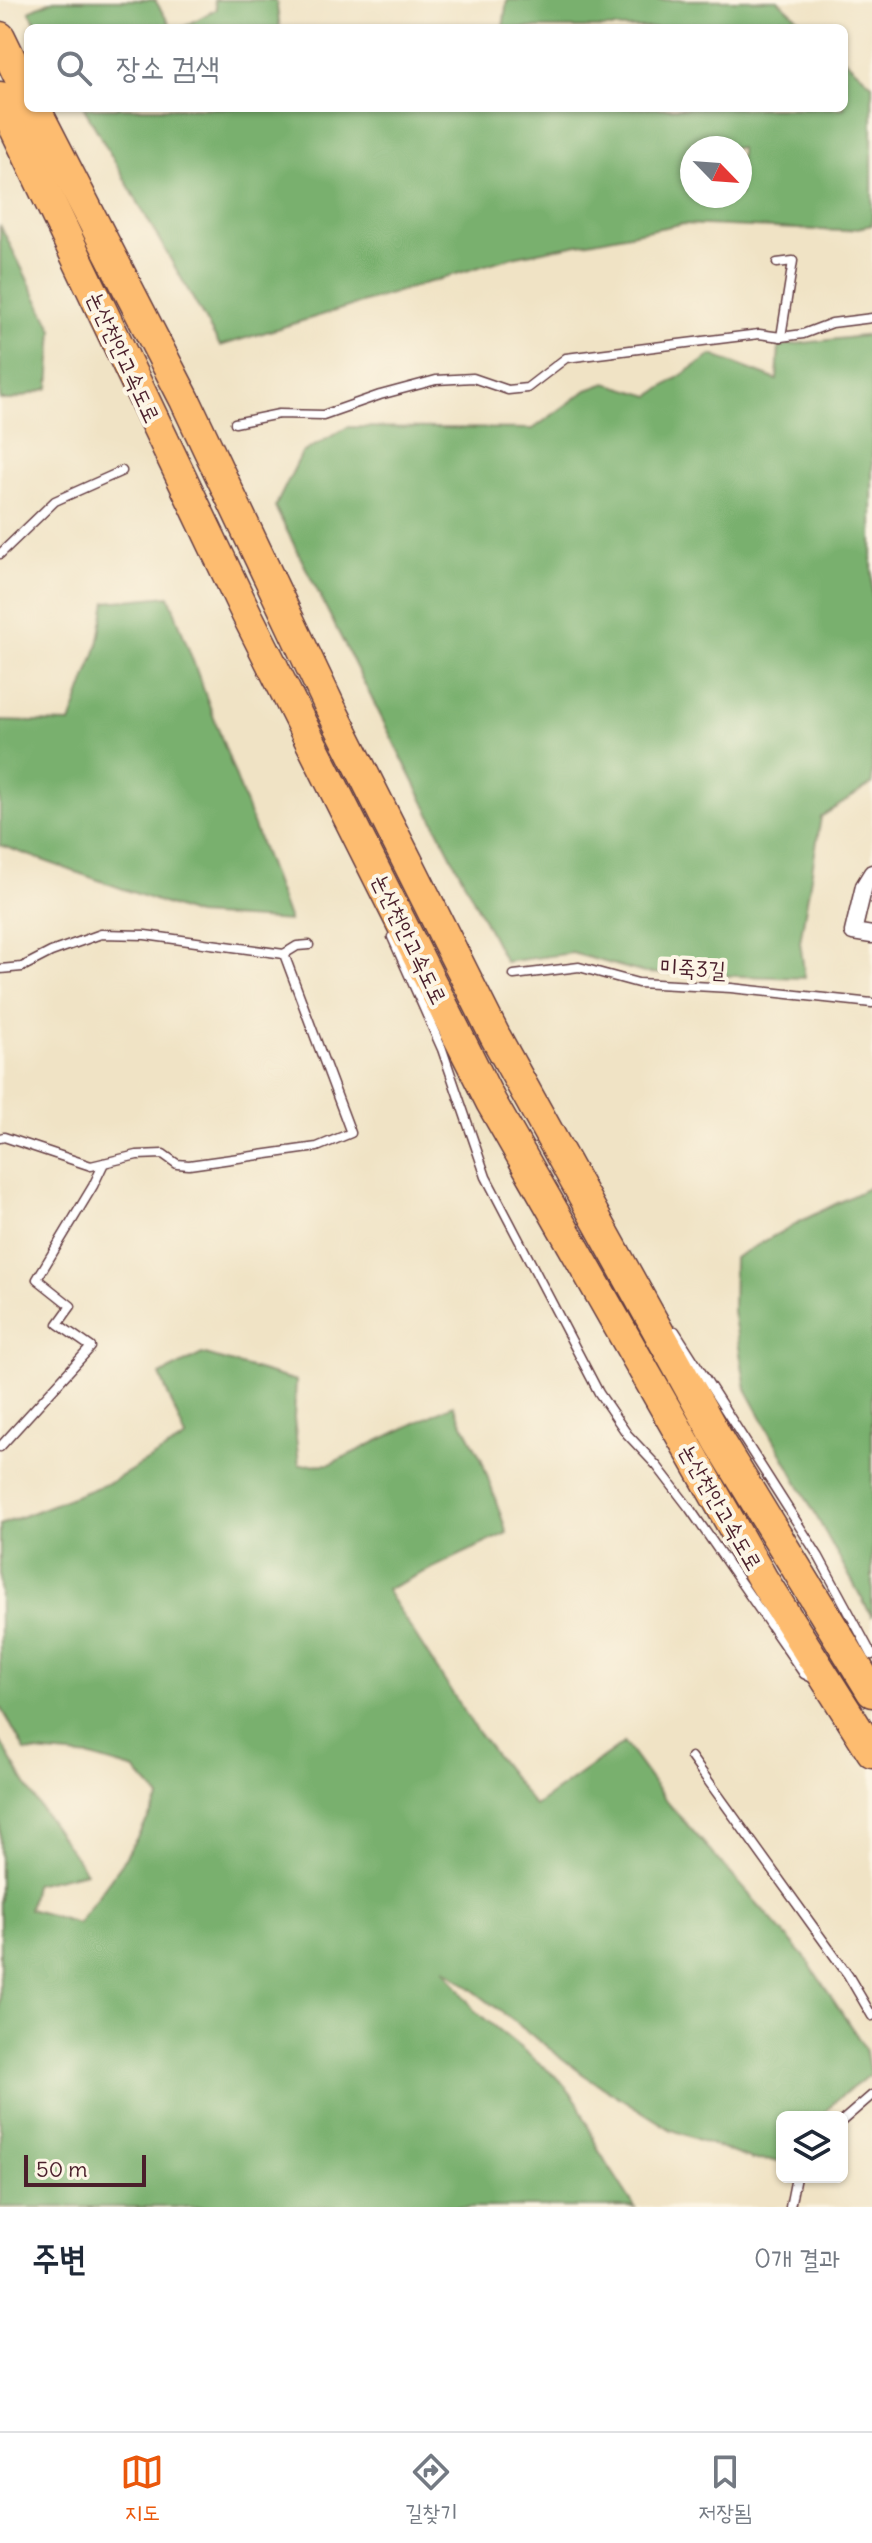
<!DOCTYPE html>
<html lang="ko">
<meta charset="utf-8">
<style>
:root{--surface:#fff;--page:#f2f2f3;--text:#1f2937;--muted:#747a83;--line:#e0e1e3;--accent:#ea580c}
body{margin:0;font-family:Delius,"Poor Story",sans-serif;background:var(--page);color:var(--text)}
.controls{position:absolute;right:24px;bottom:24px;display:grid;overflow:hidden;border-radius:12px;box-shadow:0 2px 6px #0004}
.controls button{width:72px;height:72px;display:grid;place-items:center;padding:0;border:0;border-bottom:2px solid var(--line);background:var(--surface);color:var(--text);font:40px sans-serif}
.compass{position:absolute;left:680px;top:136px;width:72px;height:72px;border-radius:50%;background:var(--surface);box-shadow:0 2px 6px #0004;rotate:115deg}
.scale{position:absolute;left:24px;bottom:20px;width:122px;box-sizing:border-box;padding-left:8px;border:4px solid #4a1f2b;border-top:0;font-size:22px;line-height:28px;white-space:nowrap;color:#4a1f2b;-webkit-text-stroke:6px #fcf5e5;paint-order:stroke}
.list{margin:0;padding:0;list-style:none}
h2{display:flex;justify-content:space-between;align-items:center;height:104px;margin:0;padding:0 32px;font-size:34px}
h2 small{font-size:26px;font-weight:400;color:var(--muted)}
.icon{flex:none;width:44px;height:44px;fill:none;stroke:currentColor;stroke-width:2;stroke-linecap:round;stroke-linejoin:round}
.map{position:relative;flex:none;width:872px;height:2207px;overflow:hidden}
.search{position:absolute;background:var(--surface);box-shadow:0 2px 6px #0004;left:24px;right:24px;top:24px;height:88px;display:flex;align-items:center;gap:20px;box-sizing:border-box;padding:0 28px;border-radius:12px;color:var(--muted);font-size:30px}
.sheet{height:224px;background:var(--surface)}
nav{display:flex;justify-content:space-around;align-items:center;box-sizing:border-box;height:112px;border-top:2px solid var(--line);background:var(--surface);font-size:22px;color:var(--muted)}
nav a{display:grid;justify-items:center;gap:4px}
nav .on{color:var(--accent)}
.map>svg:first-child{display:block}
.forest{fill:#79b06e;stroke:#62684c;stroke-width:2;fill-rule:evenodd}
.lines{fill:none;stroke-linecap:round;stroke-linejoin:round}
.lane-casing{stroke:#633c42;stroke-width:11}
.street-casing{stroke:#633c42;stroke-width:19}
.highway-casing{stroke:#633c42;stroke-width:33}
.lane{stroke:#fff;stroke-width:8}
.street{stroke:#fff;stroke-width:16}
.highway{stroke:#fdbc6f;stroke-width:30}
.labels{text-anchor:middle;stroke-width:8;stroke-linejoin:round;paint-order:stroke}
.street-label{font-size:22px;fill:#4a1f2b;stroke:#fcf5e5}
</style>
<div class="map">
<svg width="872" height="2207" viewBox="0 0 872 2207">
<rect width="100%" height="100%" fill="#fcf5e5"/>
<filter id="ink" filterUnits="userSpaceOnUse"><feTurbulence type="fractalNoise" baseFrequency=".0125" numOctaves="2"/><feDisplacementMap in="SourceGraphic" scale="16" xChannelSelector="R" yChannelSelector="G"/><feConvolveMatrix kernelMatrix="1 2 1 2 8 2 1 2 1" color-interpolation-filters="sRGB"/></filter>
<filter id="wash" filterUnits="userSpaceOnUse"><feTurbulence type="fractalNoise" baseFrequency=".006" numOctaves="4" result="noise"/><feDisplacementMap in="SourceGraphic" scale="32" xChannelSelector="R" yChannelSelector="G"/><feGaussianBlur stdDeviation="1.8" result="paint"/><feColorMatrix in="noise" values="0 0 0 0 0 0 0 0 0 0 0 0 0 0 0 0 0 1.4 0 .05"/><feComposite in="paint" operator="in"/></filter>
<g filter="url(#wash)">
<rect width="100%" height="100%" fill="#f0e3c5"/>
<g class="forest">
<polygon points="54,0 155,0 172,28 39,28 29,11"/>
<polygon points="214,0 276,0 280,28 182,28 216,9"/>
<polygon points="507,0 778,0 809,28 503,28"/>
<path d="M844 59 872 84V225L843 231 681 224 512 257 220 346 84 108H844ZM692 148H740V196H692Z"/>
<polygon points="0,225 53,330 49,388 12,400 0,400"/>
<polygon points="872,335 872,784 821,817 800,942 805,978 644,973 572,953 505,962 275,507 302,453 348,427 533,429 587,390 606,383 650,396 712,355 777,380 779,346"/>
<polygon points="169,596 289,921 196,915 0,845 0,721 70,723 98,645 106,602"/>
<polygon points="872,1186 872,1617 746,1389 733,1311 734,1258 801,1221"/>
<polygon points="202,1354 296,1381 294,1418 299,1465 330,1464 453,1405 481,1458 507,1533 386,1590 476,1730 535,1806 624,1743 667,1802 804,1956 865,2048 870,2075 837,2099 821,2117 782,2117 782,2161 752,2160 670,2129 584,2075 444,1968 474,2010 560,2080 577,2101 599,2151 635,2207 0,2207 0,1741 39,1806 86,1872 34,1884 29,1909 78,1923 122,1863 160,1798 135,1770 91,1757 25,1751 0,1705 0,1525 111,1482 186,1438 160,1375"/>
</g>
</g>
<g filter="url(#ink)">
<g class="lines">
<defs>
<g id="lane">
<polyline points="777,263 793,261 781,337"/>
<polyline points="235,423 279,414 323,415 380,395 436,380 473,378 508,390 527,388 566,358 759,334 781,337 803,334 832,323 872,318"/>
<polyline points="0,554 55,501 122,471"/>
<polyline points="392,937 442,1049 486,1177 599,1393 627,1434 657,1466 690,1509 804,1674 812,1678"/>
<polyline points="0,969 22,967 51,952 101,934 145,935 284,954 297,946 309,945"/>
<polyline points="514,975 579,967 638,983 731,988 872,1003"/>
<polyline points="0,1138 4,1137 91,1166 137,1155 163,1154 177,1164 189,1165 317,1147 351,1133 284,954"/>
<polyline points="675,1331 819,1557 872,1655"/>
<polyline points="0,1447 91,1347 58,1324 71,1306 37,1279 93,1186 104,1163"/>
<polyline points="691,1757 848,1975 872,2016"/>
<polyline points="842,2121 872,2095"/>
<polyline points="790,2207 796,2177"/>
</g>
<polyline id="street" points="872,873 864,886 853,932 872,935"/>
<g id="highway">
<polyline points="0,37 28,95"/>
<polyline points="0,97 247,615 491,1102 762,1578 872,1752"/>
<polyline points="35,108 185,400 331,709 495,1036 720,1443 872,1692"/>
</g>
</defs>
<use href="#lane" class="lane-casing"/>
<use href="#street" class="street-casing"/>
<use href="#highway" class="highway-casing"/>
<use href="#lane" class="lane"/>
<use href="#street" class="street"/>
<use href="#highway" class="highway"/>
</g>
</g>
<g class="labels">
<g class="street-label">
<text transform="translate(124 357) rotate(65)" y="8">논산천안고속도로</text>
<text transform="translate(410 939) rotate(64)" y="8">논산천안고속도로</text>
<text transform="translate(693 968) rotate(3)" y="8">미죽3길</text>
<text transform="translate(721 1507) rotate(60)" y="8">논산천안고속도로</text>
</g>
</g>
</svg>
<div class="controls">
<button><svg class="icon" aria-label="layers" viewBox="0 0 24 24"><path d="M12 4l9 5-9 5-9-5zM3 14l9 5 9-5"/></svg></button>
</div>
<svg class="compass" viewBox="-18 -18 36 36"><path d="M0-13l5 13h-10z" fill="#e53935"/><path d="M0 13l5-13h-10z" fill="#747a83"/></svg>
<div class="scale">50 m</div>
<div class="search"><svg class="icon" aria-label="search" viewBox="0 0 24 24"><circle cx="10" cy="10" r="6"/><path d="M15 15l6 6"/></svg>장소 검색</div>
</div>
<section class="sheet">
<h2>주변<small>0개 결과</small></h2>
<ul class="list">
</ul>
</section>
<nav>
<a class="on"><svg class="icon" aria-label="map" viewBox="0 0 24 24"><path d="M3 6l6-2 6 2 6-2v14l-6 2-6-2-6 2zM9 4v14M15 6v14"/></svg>지도</a>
<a><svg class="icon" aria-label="directions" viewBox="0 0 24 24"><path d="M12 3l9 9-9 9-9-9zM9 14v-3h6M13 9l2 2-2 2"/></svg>길찾기</a>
<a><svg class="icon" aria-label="saved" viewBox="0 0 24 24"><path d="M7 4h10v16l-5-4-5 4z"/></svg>저장됨</a>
</nav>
